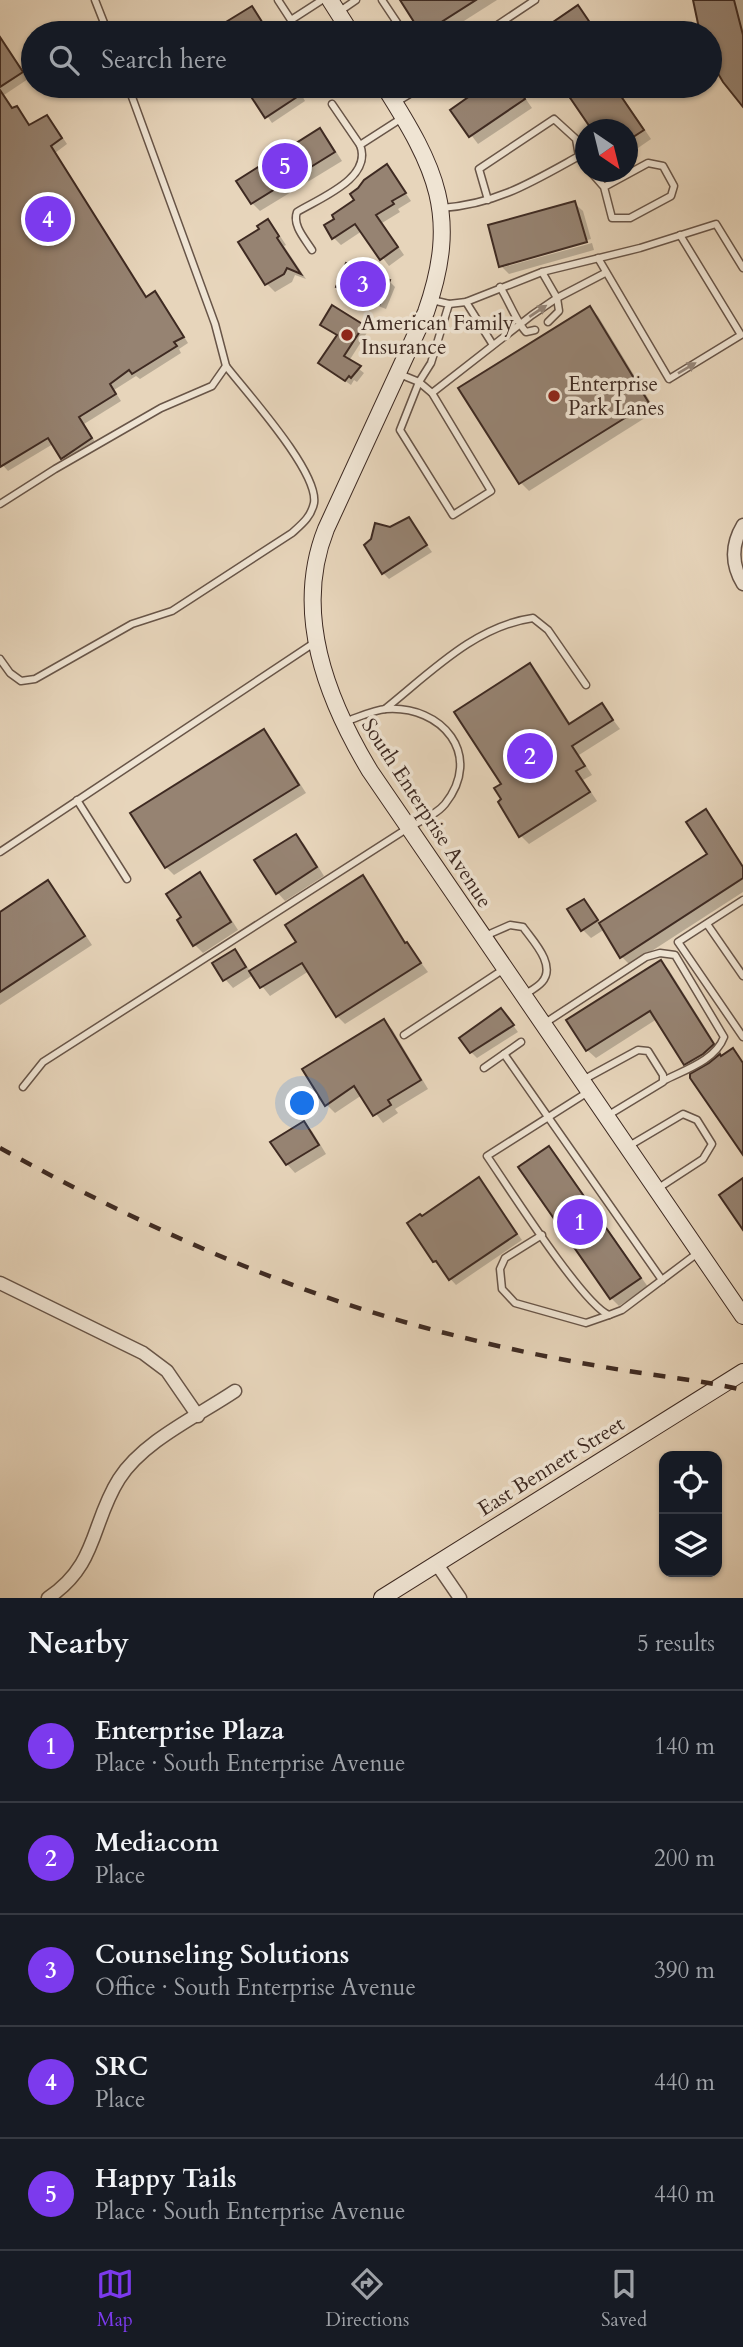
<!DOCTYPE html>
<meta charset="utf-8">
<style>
:root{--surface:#171b24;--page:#20242c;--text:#f1f3f6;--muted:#9ea1a6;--line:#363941;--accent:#7c3aed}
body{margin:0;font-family:Cardo,serif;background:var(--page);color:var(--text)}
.controls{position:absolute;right:21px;bottom:21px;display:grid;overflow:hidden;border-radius:14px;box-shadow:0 2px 5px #0004}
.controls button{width:63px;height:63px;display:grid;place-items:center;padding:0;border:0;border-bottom:2px solid var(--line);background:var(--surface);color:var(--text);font:35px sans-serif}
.compass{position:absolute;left:575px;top:119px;width:63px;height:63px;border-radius:50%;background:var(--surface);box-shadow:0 2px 5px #0004;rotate:145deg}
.you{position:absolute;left:303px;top:1104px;width:24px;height:24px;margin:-18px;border:5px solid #fff;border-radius:50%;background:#1a73e8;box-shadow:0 0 0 10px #1a73e833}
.badge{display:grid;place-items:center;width:46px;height:46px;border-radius:50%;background:var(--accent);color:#fff;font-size:23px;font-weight:700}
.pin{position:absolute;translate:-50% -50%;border:4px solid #fff;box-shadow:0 2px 7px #0006}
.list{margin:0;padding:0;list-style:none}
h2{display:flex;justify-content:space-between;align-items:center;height:91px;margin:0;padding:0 28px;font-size:30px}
h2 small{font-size:23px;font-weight:400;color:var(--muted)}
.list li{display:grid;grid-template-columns:46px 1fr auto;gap:21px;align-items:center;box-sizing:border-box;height:112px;padding:0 28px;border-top:2px solid var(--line)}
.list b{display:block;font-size:26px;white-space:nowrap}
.list p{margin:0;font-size:23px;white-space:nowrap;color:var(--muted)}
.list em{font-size:23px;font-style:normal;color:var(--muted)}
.icon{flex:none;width:38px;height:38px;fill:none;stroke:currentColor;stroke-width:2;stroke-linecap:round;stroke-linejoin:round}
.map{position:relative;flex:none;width:743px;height:1598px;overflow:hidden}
.search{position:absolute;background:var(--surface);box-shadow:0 2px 5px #0004;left:21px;right:21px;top:21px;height:77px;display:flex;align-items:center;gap:18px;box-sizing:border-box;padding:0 24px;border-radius:38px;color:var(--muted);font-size:26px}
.sheet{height:651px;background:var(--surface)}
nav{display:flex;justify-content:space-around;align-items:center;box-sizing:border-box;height:98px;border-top:2px solid var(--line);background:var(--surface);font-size:19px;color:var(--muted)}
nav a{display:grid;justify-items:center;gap:4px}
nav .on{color:var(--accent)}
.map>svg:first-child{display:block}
.shadow{fill:#0003}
.building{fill:#968372;stroke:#3e2a22;stroke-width:2}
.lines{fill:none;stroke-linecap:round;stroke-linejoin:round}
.lane-casing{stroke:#685548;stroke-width:9}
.street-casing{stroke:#685548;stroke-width:15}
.secondary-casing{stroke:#3e2a22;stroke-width:18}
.lane{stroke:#efe4d3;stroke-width:6}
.street{stroke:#efe4d3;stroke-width:12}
.secondary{stroke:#efe4d3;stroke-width:16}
.rail{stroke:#3e2a22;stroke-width:4.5;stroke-dasharray:12 12;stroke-linecap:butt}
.oneway{fill:#96877a}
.poi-dot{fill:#8f2418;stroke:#efe4d3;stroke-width:2.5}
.labels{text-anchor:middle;stroke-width:7;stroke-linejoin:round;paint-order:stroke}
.poi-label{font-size:21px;fill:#3e2a22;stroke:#efe4d3;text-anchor:start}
.street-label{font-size:21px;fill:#3e2a22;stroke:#efe4d3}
</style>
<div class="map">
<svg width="743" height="1598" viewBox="0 0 743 1598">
<rect width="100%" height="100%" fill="#e7d5bb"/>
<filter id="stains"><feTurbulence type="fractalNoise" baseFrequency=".00286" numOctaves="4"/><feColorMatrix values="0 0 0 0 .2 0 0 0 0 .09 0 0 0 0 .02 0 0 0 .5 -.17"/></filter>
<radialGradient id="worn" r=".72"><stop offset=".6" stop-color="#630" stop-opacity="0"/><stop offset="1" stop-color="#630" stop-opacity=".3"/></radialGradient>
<g class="shadow">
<polygon points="404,0 497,0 445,33 423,33 403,1"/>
<polygon points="696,0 743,0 743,104 712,60 710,33 702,33"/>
<polygon points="252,8 271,33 212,33"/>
<polygon points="0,36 28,79 4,95 13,110 16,108 31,126 47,117 53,123 67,144 55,153 147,298 155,293 161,299 188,343 179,349 181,353 140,379 136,376 114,390 121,401 84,424 97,445 68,464 53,444 8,471 0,462"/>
<polygon points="262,86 300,86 302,89 299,90 305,101 272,123 251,93"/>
<polygon points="489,86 537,86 523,95 532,108 478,144 453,111"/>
<polygon points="565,86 615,86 651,139 628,155 628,130 594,130"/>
<polygon points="320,130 328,139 342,161 260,211 252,203"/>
<polygon points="387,166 411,201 398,209 400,212 382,223 404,255 389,266 362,231 341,245 334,238 357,201"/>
<polygon points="574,203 583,211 591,239 504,264 504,267 592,243 594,250 509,274 501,266"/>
<polygon points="268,221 276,230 286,245 284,246 306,279 295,275 292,282 275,292 267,284 261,230"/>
<polygon points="389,281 395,287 386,309 344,293 338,287"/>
<polygon points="589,308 598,316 656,411 529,491 521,483"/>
<polygon points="322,324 363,326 368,331 349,361 364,373 357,382 354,380 351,385 325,367 338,336"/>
<polygon points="408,519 432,552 389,579 383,573 391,529"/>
<polygon points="530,665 538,673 571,725 602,705 620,729 579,755 592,775 583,780 597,801 529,844 521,836 504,799 503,785"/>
<polygon points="264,731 272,740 306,793 174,875 166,867"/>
<polygon points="705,811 714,820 743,865 743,892 630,965 622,957 605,929 591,938 583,930 584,901 601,924 709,855"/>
<polygon points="296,836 304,844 324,876 285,901 277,892"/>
<polygon points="200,875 208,883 238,930 203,953 195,945 184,918"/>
<polygon points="363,878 371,886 407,944 428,972 345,1024 337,1016 309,971 270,996 253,975 233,988 225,979 235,951 251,972 298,943"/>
<polygon points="48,883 56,891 92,945 0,1005 0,914"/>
<polygon points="661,962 669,970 721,1053 719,1055 722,1058 732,1050 743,1062 743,1152 695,1074 685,1064 657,1019 596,1058 587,1050"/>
<polygon points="507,1017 518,1032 477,1058 471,1052"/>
<polygon points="383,1021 392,1029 428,1089 395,1109 398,1113 383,1123 362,1095 335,1113 327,1105"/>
<polygon points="304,1123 312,1131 326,1154 295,1173 287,1164"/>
<polygon points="549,1148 557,1156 648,1287 619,1306 611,1298"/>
<polygon points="479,1179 522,1240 456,1285 434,1261"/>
</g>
<g class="building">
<polygon points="400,0 476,0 424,33 421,33"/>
<polygon points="693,0 734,0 743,35 743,107 723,82 710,60 710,33 700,33"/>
<polygon points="578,5 597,33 537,33"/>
<polygon points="252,6 269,33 208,33"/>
<polygon points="0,37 23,72 0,87"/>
<polygon points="259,86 295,86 300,95 265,118 248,92"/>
<polygon points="484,86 516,86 525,99 469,137 450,110"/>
<polygon points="562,86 614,86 644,130 627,141 627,130 592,130"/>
<polygon points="0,90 12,108 17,106 29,125 47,115 62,138 51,146 146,297 155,291 184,337 174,342 177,346 132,374 129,370 110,384 116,394 79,417 92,438 61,459 48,438 0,467"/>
<polygon points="320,128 335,152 251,204 236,181"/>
<polygon points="387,164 406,193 392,201 394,204 376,215 398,247 380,260 355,224 332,239 324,225 334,219 332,215 354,200 350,194 358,188 364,180"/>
<polygon points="575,201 587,242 499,267 488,225"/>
<polygon points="268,219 279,236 277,238 301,274 287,268 284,274 265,285 238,242 259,229 257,226"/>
<polygon points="346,263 390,280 380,304 336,287"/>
<polygon points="332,305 364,325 344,356 361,366 351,378 349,376 345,381 318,363 337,335 320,325"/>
<polygon points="590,306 649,403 519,484 458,388"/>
<polygon points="409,517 427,545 382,574 364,545 371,539 375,523 390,527"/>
<polygon points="530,663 569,724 602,703 613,720 572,746 585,766 576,771 590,792 519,837 498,802 501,799 494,788 501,784 454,712"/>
<polygon points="264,729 299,785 165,868 130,813"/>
<polygon points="706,809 743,867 743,878 620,958 599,923 707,854 686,822"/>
<polygon points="296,834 317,867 276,894 254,860"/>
<polygon points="200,872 231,922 193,946 177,920 181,917 166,894"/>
<polygon points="363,875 405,943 407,942 421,963 336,1017 302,963 260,988 249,971 296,942 285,925"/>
<polygon points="48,880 85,936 0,992 0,912"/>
<polygon points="584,899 598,920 581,931 567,909"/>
<polygon points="235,949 246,967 223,981 212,963"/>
<polygon points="661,960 714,1044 703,1054 684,1065 650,1011 586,1051 566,1020"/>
<polygon points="501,1008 514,1025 470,1053 459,1038"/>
<polygon points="384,1019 421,1080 388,1100 391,1105 373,1116 354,1086 325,1106 302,1069"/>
<polygon points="733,1048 743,1063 743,1155 690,1078 690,1074 709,1063 720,1054 721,1056"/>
<polygon points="304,1121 319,1145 286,1165 270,1142"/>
<polygon points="549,1146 641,1278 610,1299 518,1167"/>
<polygon points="479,1177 517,1234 449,1280 436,1261 433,1262 407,1223 420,1214 422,1216"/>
<polygon points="743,1178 743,1230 719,1195"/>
</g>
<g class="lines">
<defs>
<g id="lane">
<polyline points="95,0 108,33"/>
<polyline points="278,0 291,20 322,0"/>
<polyline points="382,0 404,33"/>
<polyline points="340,11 356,0"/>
<polyline points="491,33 499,24 535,0"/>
<polyline points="395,103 423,86"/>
<polyline points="332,104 360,145"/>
<polyline points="579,156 586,165"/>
<polyline points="591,172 604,187 612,218 630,218 671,196 674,186 663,166 648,163 604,187"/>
<path d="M442 208C497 204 532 182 579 156L576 139 554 119 479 169 488 200"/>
<path d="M312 250C305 239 292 225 297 212 320 198 373 178 360 145L402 118"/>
<polyline points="598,258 669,379 741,335 680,235"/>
<polyline points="542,272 557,298 559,311 548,322"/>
<path d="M500 287C508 299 517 323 526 332L535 330"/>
<polyline points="466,302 493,345"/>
<polyline points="449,304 466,302 542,272 640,248 716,224 743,268"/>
<polyline points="397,373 419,382 431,363 449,304 432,300"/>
<polygon points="419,382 432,393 491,491 453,515 400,430"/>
<polyline points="432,393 532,315 557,298 605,273"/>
<polyline points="0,504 55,469 161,408 212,386 226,366 215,324 128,86"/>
<path d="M0 659 10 673 21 681 35 679 132 624 172 611 292 533C302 524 311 517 314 503 319 472 246 392 226 366"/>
<path d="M385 709C430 673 475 626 533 618L548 630 586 685"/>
<polyline points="77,800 127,879"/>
<polyline points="0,852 314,643"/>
<polyline points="743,900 678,942 743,1037"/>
<polyline points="707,924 743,976"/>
<path d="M485 936 510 925 523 927C532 940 557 965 542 982 538 987 530 991 524 995"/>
<path d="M545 1023 646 957 660 953 675 955 724 1037C715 1061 684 1070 663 1081"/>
<polyline points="404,1035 504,969"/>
<polyline points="504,1054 662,1280"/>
<polyline points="484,1068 521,1042"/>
<polyline points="581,1081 638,1050 648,1051 663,1075 663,1082 607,1116"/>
<path d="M23 1087 43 1062 408 828C420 821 436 815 445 804 484 755 442 705 386 709 373 710 357 718 344 722"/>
<path d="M588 1092 487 1156C507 1185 583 1305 609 1315L622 1310 699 1252"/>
<polyline points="629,1146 683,1114 697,1120 712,1144 703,1159 657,1189"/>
<polyline points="542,1235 505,1258 500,1269 502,1289 515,1303 586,1323 609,1315"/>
</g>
<g id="street">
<path d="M743 525C731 545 731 564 743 584"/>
<polyline points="0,1283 143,1353 167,1371 198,1416"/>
<polyline points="436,1563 460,1598"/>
<path d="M48 1598C98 1565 91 1523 119 1479 143 1441 198 1416 235 1391"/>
</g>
<g id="secondary">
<polyline points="330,0 351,33"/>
<path d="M384 86C436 168 460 215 426 312L326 529C293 612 326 698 370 771L743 1316"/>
<polyline points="382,1598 743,1372"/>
</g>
</defs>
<use href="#lane" class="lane-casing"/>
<use href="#street" class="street-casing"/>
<use href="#secondary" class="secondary-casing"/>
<use href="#lane" class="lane"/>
<use href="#street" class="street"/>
<use href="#secondary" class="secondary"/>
<path class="rail" d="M0 1148C145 1228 300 1298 461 1337 516 1351 572 1362 628 1371 666 1377 705 1381 743 1390"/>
</g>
<defs><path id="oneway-solid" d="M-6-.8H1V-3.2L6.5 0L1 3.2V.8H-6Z" transform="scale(1.75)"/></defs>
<g class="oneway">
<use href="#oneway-solid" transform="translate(538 311) rotate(-34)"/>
<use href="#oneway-solid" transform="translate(687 368) rotate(-31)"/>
</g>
<g class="poi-dot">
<circle cx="347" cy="335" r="7"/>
<circle cx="554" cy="396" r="7"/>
</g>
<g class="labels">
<g class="poi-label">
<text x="361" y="330">American Family<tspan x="361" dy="24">Insurance</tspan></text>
<text x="568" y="391">Enterprise<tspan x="568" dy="24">Park Lanes</tspan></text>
</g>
<g class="street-label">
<text transform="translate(427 813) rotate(57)" y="7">South Enterprise Avenue</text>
<text transform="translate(551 1466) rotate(-32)" y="7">East Bennett Street</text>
</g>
</g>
<rect width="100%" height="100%" filter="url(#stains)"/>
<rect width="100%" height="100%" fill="url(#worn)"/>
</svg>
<div class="controls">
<button><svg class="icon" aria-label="locate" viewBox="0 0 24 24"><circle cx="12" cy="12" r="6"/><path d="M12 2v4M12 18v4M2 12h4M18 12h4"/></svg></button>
<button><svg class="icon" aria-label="layers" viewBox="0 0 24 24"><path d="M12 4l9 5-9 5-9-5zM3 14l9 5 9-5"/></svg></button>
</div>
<svg class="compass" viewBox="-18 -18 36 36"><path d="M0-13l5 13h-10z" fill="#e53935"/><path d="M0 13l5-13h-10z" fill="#9ea1a6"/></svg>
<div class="you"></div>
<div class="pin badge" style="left:580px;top:1222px">1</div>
<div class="pin badge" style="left:530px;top:756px">2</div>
<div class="pin badge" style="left:363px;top:284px">3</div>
<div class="pin badge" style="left:48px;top:219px">4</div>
<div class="pin badge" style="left:285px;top:166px">5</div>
<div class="search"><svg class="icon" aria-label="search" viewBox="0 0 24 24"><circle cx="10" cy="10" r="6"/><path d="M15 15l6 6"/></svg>Search here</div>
</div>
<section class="sheet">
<h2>Nearby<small>5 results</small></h2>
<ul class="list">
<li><span class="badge">1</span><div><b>Enterprise Plaza</b><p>Place · South Enterprise Avenue</p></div><em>140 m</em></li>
<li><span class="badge">2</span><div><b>Mediacom</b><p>Place</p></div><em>200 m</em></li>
<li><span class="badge">3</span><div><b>Counseling Solutions</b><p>Office · South Enterprise Avenue</p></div><em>390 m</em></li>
<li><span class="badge">4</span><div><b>SRC</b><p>Place</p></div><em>440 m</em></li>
<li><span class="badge">5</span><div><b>Happy Tails</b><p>Place · South Enterprise Avenue</p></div><em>440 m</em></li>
</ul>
</section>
<nav>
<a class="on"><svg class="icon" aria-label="map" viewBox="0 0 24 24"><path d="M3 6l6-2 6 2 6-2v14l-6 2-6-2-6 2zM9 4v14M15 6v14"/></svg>Map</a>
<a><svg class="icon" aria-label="directions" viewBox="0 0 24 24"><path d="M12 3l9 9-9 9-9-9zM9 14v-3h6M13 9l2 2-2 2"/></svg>Directions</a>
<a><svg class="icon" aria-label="saved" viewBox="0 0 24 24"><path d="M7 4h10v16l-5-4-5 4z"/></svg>Saved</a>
</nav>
